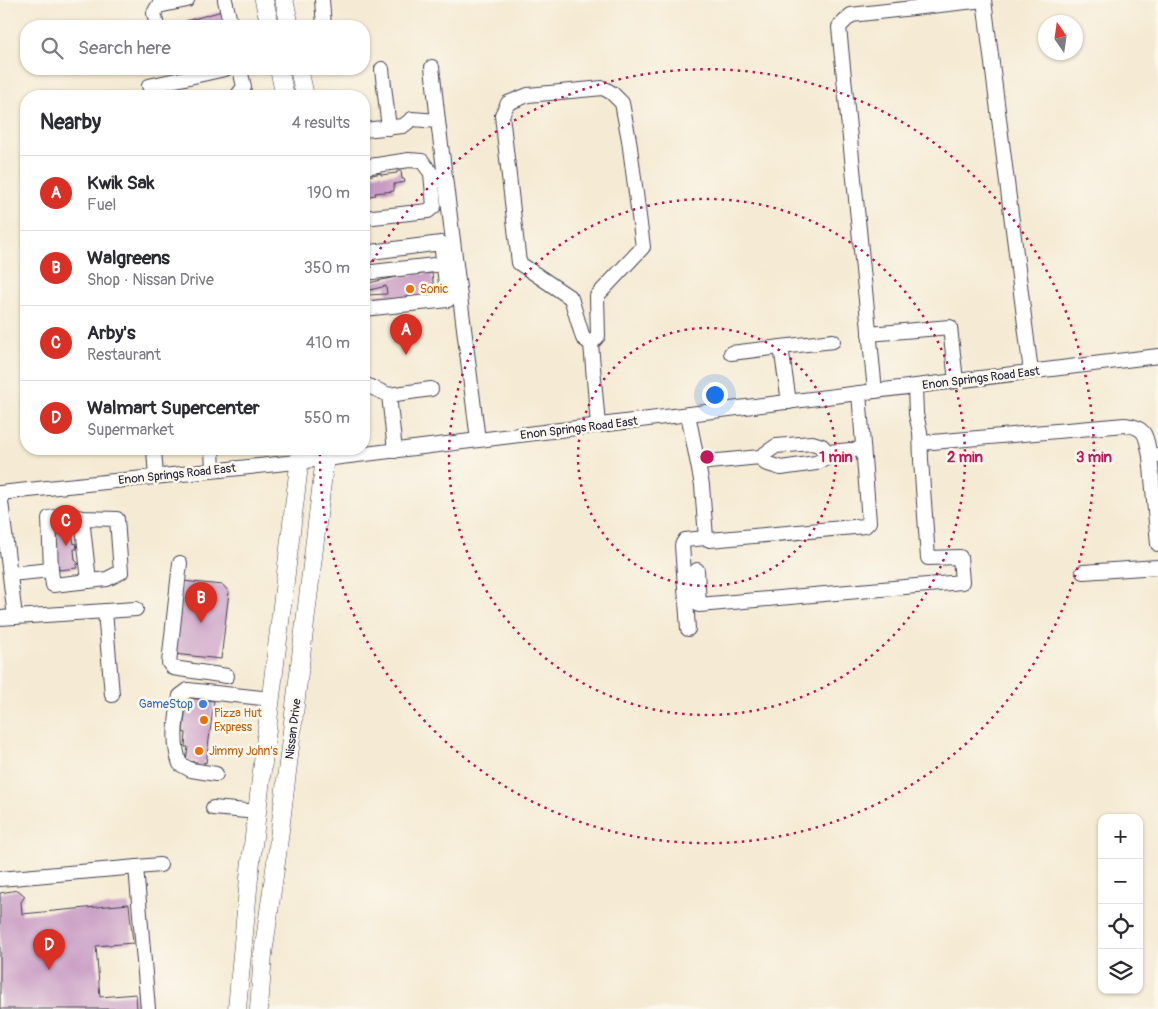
<!DOCTYPE html>
<meta charset="utf-8">
<style>
:root{--surface:#fff;--page:#f2f2f3;--text:#2b2b33;--muted:#7c7c81;--line:#e1e1e2;--accent:#d93025}
body{margin:0;font-family:Pangolin,sans-serif;background:var(--page);color:var(--text)}
.controls{position:absolute;right:15px;bottom:15px;display:grid;overflow:hidden;border-radius:10px;box-shadow:0 1px 4px #0004}
.controls button{width:45px;height:45px;display:grid;place-items:center;padding:0;border:0;border-bottom:1px solid var(--line);background:var(--surface);color:var(--text);font:25px sans-serif}
.compass{position:absolute;left:1038px;top:15px;width:45px;height:45px;border-radius:50%;background:var(--surface);box-shadow:0 1px 4px #0004;rotate:347deg}
.you{position:absolute;left:714px;top:394px;width:18px;height:18px;margin:-12px;border:4px solid #fff;border-radius:50%;background:#1a73e8;box-shadow:0 0 0 8px #1a73e833}
.badge{display:grid;place-items:center;width:32px;height:32px;border-radius:50%;background:var(--accent);color:#fff;font-size:16px;font-weight:700}
.pin{position:absolute;translate:-50% -41px;filter:drop-shadow(0 1px 2px #0008)}
.pin::after{content:'';position:absolute;top:26px;width:18px;height:15px;background:inherit;clip-path:polygon(0 0,100% 0,50% 100%)}
.list{margin:0;padding:0;list-style:none}
h2{display:flex;justify-content:space-between;align-items:center;height:65px;margin:0;padding:0 20px;font-size:21px}
h2 small{font-size:16px;font-weight:400;color:var(--muted)}
.list li{display:grid;grid-template-columns:32px 1fr auto;gap:15px;align-items:center;box-sizing:border-box;height:75px;padding:0 20px;border-top:1px solid var(--line)}
.list b{display:block;font-size:19px;white-space:nowrap}
.list p{margin:0;font-size:16px;white-space:nowrap;color:var(--muted)}
.list em{font-size:16px;font-style:normal;color:var(--muted)}
.icon{flex:none;width:28px;height:28px;fill:none;stroke:currentColor;stroke-width:2;stroke-linecap:round;stroke-linejoin:round}
.map{position:relative;flex:none;width:1158px;height:1009px;overflow:hidden}
.search{position:absolute;background:var(--surface);box-shadow:0 1px 4px #0004;left:20px;top:20px;width:350px;height:55px;display:flex;align-items:center;gap:12px;box-sizing:border-box;padding:0 18px;border-radius:20px;color:var(--muted);font-size:19px}
.panel{position:absolute;background:var(--surface);box-shadow:0 1px 4px #0004;left:20px;top:90px;width:350px;height:365px;border-radius:20px}
.map>svg:first-child{display:block}
.building{fill:#c698c2}
.lines{fill:none;stroke-linecap:round;stroke-linejoin:round}
.minor-casing{stroke:#424052;stroke-width:16}
.major-casing{stroke:#424052;stroke-width:19}
.minor{stroke:#fff;stroke-width:14}
.major{stroke:#fff;stroke-width:18}
.ring{fill:none;stroke:#c2185b;stroke-width:2.5;stroke-dasharray:2.5 5}
.food-dot{fill:#e8710a;stroke:#fbf7ec;stroke-width:2}
.shop-dot{fill:#3f7fe0;stroke:#fbf7ec;stroke-width:2}
.labels{text-anchor:middle;stroke-width:5;stroke-linejoin:round;paint-order:stroke}
.food-label{font-size:12px;fill:#c56008;stroke:#fbf7ec;text-anchor:start}
.street-label{font-size:12px;fill:#22223b;stroke:#fbf7ec}
.shop-label{font-size:12px;fill:#366cbe;stroke:#fbf7ec;text-anchor:end}
.centre{fill:#c2185b;stroke:#fbf7ec;stroke-width:2.5}
.ring-label{font-size:15px;text-anchor:middle;font-weight:bold;fill:#c2185b;stroke:#fbf7ec;stroke-width:5;stroke-linejoin:round;paint-order:stroke}
</style>
<div class="map">
<svg width="1158" height="1009" viewBox="0 0 1158 1009">
<rect width="100%" height="100%" fill="#fbf7ec"/>
<filter id="ink" filterUnits="userSpaceOnUse"><feTurbulence type="fractalNoise" baseFrequency=".02" numOctaves="2"/><feDisplacementMap in="SourceGraphic" scale="10" xChannelSelector="R" yChannelSelector="G"/><feConvolveMatrix kernelMatrix="1 2 1 2 8 2 1 2 1" color-interpolation-filters="sRGB"/></filter>
<filter id="wash" filterUnits="userSpaceOnUse"><feTurbulence type="fractalNoise" baseFrequency=".0096" numOctaves="4" result="noise"/><feDisplacementMap in="SourceGraphic" scale="20" xChannelSelector="R" yChannelSelector="G"/><feGaussianBlur stdDeviation="1.12" result="paint"/><feColorMatrix in="noise" values="0 0 0 0 0 0 0 0 0 0 0 0 0 0 0 0 0 1.4 0 .05"/><feComposite in="paint" operator="in"/></filter>
<g filter="url(#wash)">
<rect width="100%" height="100%" fill="#f5ead3"/>
<g id="blocks">
<g class="building">
<polygon points="222,11 225,26 187,26 186,21"/>
<polygon points="397,171 401,171 402,179 404,179 405,182 394,184 394,191 375,193 376,195 364,197 364,177 381,173 381,175 397,173"/>
<polygon points="432,273 435,298 366,302 366,295 387,294 386,286 366,291 364,284 400,276"/>
<polygon points="69,525 69,527 71,526 74,544 76,543 77,549 74,549 75,560 79,564 76,565 77,568 59,570 54,540 58,540 57,529 58,529 58,526"/>
<polygon points="182,581 223,585 229,592 221,659 173,654"/>
<polygon points="187,698 214,701 206,763 204,762 204,767 196,766 197,762 186,761 188,747 185,747 186,733 183,732"/>
<polygon points="18,890 25,896 21,902 22,914 129,904 133,943 96,946 100,997 136,994 137,1009 0,1009 0,893"/>
</g>
</g>
</g>
<g filter="url(#ink)">
<use href="#blocks" fill-opacity="0" stroke="#424052" stroke-width="1"/>
<g class="lines">
<defs>
<g id="minor">
<polyline points="225,0 231,26"/>
<polyline points="322,0 324,26"/>
<polyline points="984,0 1031,372"/>
<polyline points="157,26 154,13 158,6 187,0"/>
<polyline points="432,67 438,121"/>
<polyline points="382,69 389,128"/>
<polyline points="149,86 225,69"/>
<polyline points="237,96 244,87 240,69"/>
<polyline points="364,130 403,126 412,119 438,121 478,440"/>
<polyline points="364,167 409,160 422,161 431,173 434,206 428,211 364,218"/>
<polyline points="364,259 371,252 441,243 448,300 364,309"/>
<polyline points="364,273 443,264"/>
<polyline points="869,334 950,327 956,381"/>
<polyline points="591,344 598,336 597,296 643,247 629,140 622,103 612,93 603,88 528,95 508,103 502,115 519,263 571,298 583,338 591,344 598,425"/>
<polyline points="731,353 781,347"/>
<polyline points="364,384 389,395 395,451"/>
<polyline points="875,391 839,27 851,15 984,0"/>
<polyline points="389,395 431,389"/>
<polyline points="789,402 781,347 833,341"/>
<polyline points="688,414 702,485 706,538 710,540 865,526 869,522 859,393"/>
<path d="M921 443 1125 425C1147 427 1146 437 1150 456L1158 455"/>
<polyline points="154,449 156,477"/>
<polyline points="212,449 213,470"/>
<polyline points="1150,456 1158,544"/>
<polyline points="760,457 765,463 781,468 816,463 825,459 828,452"/>
<polyline points="698,463 760,457 776,446 812,443 822,446 828,452 863,449"/>
<polyline points="0,493 325,459 1158,356"/>
<polyline points="0,493 15,617"/>
<polyline points="82,518 89,581"/>
<polyline points="180,563 169,663 173,668 227,676"/>
<polyline points="697,570 699,605 962,582 960,557 928,558 921,460 920,432 916,414 915,386"/>
<polyline points="1083,572 1158,567"/>
<polyline points="10,574 51,570 53,585 107,579 121,572 117,519 82,518 65,515 49,518 51,570"/>
<polyline points="105,611 112,695"/>
<polyline points="0,618 136,609"/>
<polyline points="688,629 682,545 685,540 706,538"/>
<path d="M216 774 191 770 180 764C172 742 176 719 180 696L188 690 271 699"/>
<polyline points="213,808 258,812"/>
<polyline points="136,867 148,1009"/>
<polyline points="0,879 160,865"/>
</g>
<g id="major">
<polyline points="264,0 270,26"/>
<polyline points="284,0 290,26"/>
<polyline points="279,69 285,96"/>
<polyline points="299,69 305,96"/>
<polyline points="237,1009 249,878 301,449"/>
<polyline points="259,1009 263,954 277,855 326,449"/>
</g>
</defs>
<use href="#minor" class="minor-casing"/>
<use href="#major" class="major-casing"/>
<use href="#minor" class="minor"/>
<use href="#major" class="major"/>
</g>
</g>
<g class="ring">
<circle cx="707" cy="457" r="129"/>
<circle cx="707" cy="457" r="258"/>
<path d="M365 275A387 387 0 1 1 320 450"/>
</g>
<g class="food-dot">
<circle cx="410" cy="289" r="5"/>
<circle cx="204" cy="720" r="5"/>
<circle cx="199" cy="751" r="5"/>
</g>
<circle class="shop-dot" cx="203" cy="704" r="5"/>
<g class="labels">
<g class="food-label">
<text x="420" y="293">Sonic</text>
<text x="214" y="717">Pizza Hut<tspan x="214" dy="14">Express</tspan></text>
<text x="209" y="755">Jimmy John's</text>
</g>
<g class="street-label">
<text transform="translate(981 378) rotate(-7)" y="4">Enon Springs Road East</text>
<text transform="translate(579 428) rotate(-7)" y="4">Enon Springs Road East</text>
<text transform="translate(177 474) rotate(-6)" y="4">Enon Springs Road East</text>
<text transform="translate(293 729) rotate(-83)" y="4">Nissan Drive</text>
</g>
<g class="shop-label">
<text x="193" y="708">GameStop</text>
</g>
</g>
<circle cx="707" cy="457" r="8" class="centre"/>
<g class="ring-label">
<text x="836" y="462">1 min</text>
<text x="965" y="462">2 min</text>
<text x="1094" y="462">3 min</text>
</g>
</svg>
<div class="controls">
<button>+</button>
<button>−</button>
<button><svg class="icon" aria-label="locate" viewBox="0 0 24 24"><circle cx="12" cy="12" r="6"/><path d="M12 2v4M12 18v4M2 12h4M18 12h4"/></svg></button>
<button><svg class="icon" aria-label="layers" viewBox="0 0 24 24"><path d="M12 4l9 5-9 5-9-5zM3 14l9 5 9-5"/></svg></button>
</div>
<svg class="compass" viewBox="-18 -18 36 36"><path d="M0-13l5 13h-10z" fill="#e53935"/><path d="M0 13l5-13h-10z" fill="#7c7c81"/></svg>
<div class="you"></div>
<div class="pin badge" style="left:406px;top:355px">A</div>
<div class="pin badge" style="left:201px;top:623px">B</div>
<div class="pin badge" style="left:66px;top:546px">C</div>
<div class="pin badge" style="left:49px;top:970px">D</div>
<div class="search"><svg class="icon" aria-label="search" viewBox="0 0 24 24"><circle cx="10" cy="10" r="6"/><path d="M15 15l6 6"/></svg>Search here</div>
<section class="panel">
<h2>Nearby<small>4 results</small></h2>
<ul class="list">
<li><span class="badge">A</span><div><b>Kwik Sak</b><p>Fuel</p></div><em>190 m</em></li>
<li><span class="badge">B</span><div><b>Walgreens</b><p>Shop · Nissan Drive</p></div><em>350 m</em></li>
<li><span class="badge">C</span><div><b>Arby's</b><p>Restaurant</p></div><em>410 m</em></li>
<li><span class="badge">D</span><div><b>Walmart Supercenter</b><p>Supermarket</p></div><em>550 m</em></li>
</ul>
</section>
</div>
